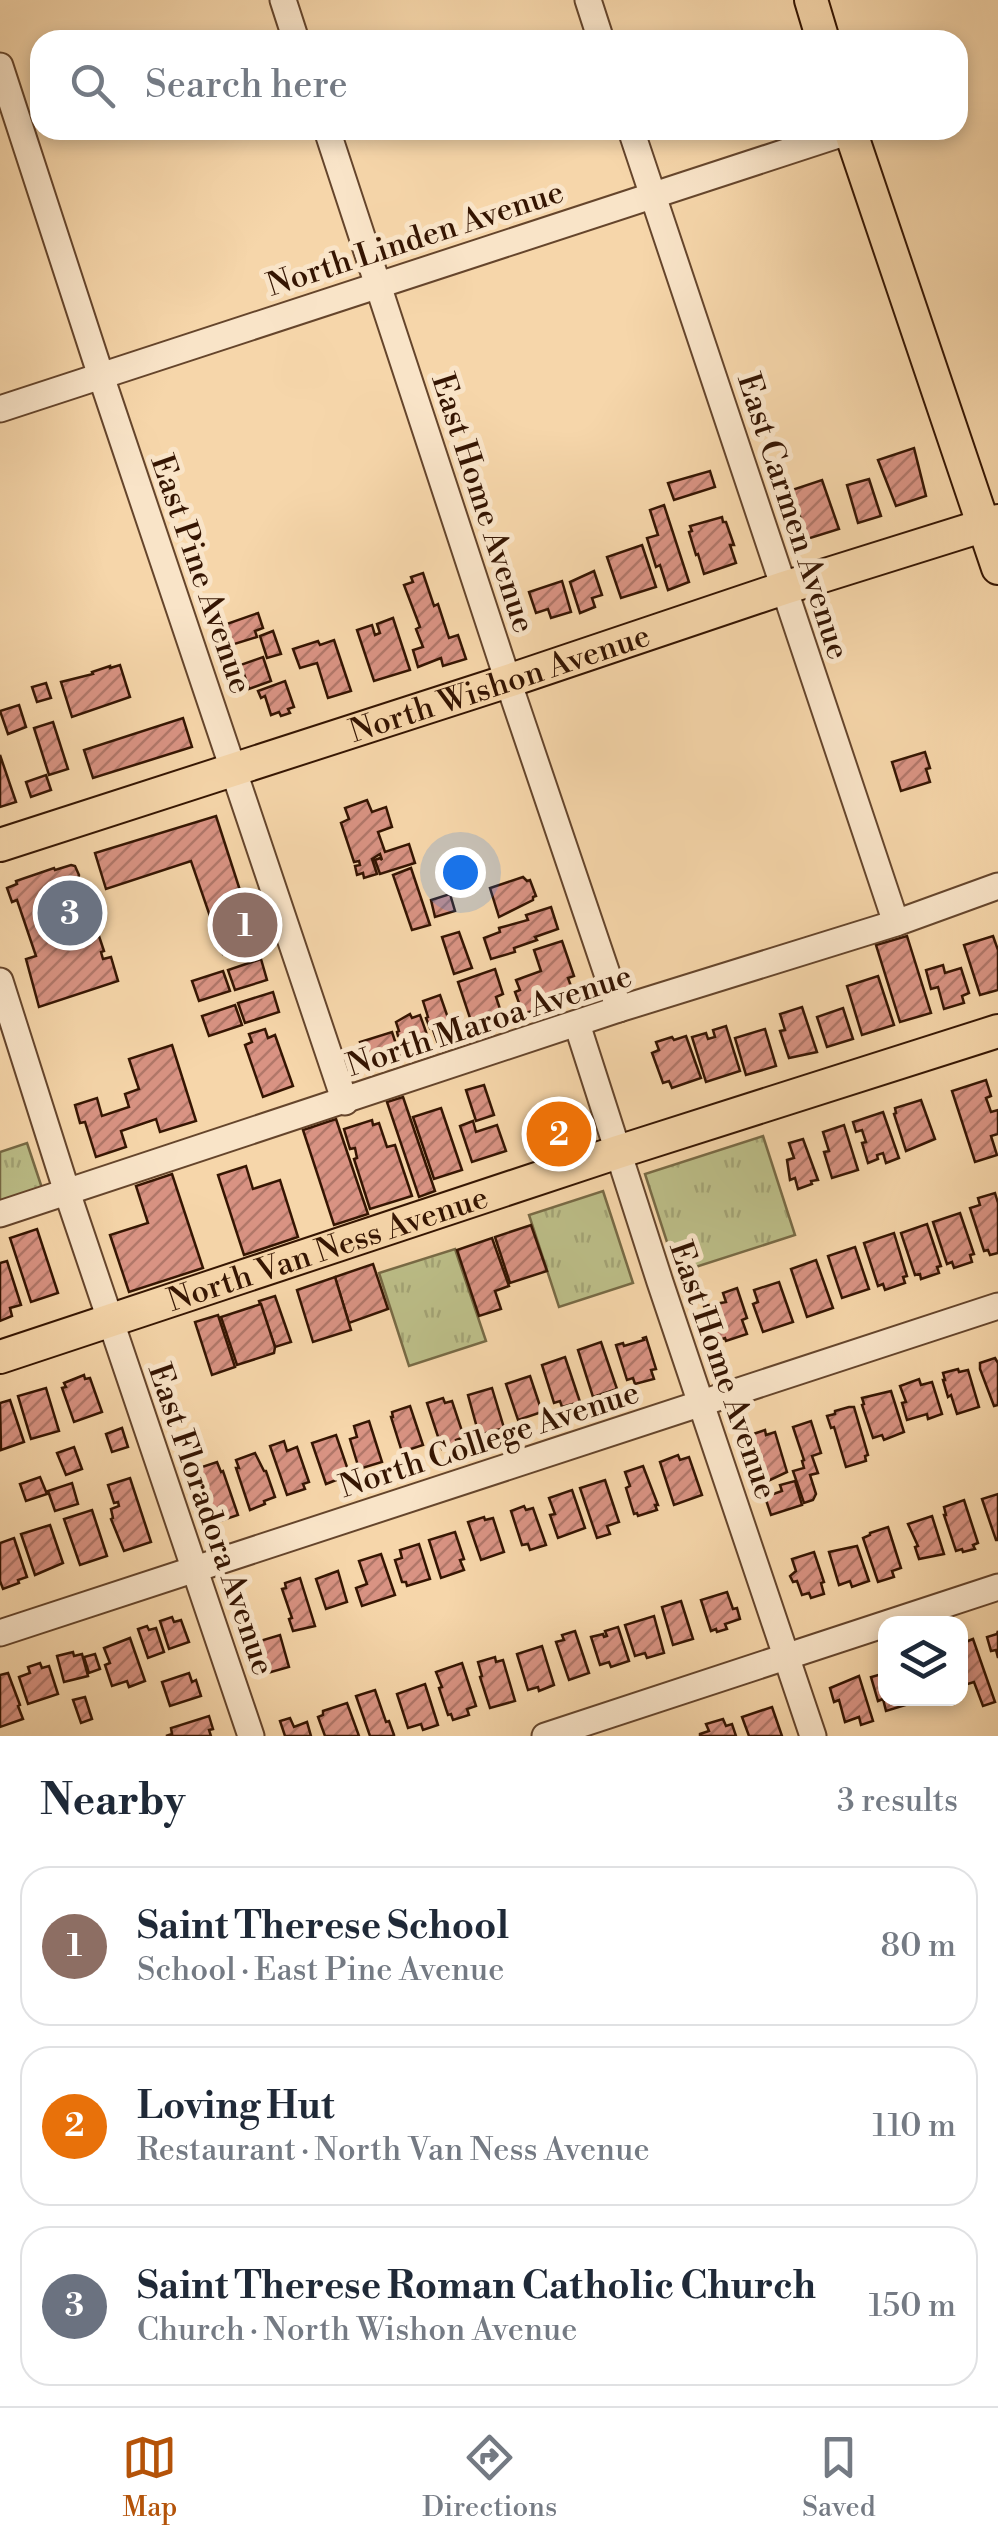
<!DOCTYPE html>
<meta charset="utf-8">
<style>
:root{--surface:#fff;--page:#f2f2f3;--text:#1f2937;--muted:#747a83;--line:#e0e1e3;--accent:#b45309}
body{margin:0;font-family:"Libre Bodoni",serif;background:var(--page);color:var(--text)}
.controls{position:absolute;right:30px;bottom:30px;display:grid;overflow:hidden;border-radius:20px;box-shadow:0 5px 15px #0003}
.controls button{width:90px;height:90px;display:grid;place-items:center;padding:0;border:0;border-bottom:2px solid var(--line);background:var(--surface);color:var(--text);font:50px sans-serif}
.you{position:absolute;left:460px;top:872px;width:35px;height:35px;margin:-25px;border:8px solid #fff;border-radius:50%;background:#1a73e8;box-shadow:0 0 0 15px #1a73e833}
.badge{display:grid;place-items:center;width:65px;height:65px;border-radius:50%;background:var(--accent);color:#fff;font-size:32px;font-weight:700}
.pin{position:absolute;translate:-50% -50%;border:5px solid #fff;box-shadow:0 2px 10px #0006}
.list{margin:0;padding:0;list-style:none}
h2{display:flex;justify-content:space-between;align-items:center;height:130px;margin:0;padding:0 40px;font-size:42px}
h2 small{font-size:32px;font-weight:400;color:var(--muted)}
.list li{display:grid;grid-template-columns:65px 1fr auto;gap:30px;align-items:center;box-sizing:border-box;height:160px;margin:0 20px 20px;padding:0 20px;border:2px solid var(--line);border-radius:30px}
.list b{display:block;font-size:38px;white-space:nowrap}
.list p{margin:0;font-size:32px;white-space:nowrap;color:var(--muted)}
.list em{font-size:32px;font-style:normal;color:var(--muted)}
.icon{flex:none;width:55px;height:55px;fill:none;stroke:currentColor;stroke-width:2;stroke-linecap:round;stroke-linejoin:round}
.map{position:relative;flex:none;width:998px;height:1736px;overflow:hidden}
.search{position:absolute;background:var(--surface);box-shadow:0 5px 15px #0003;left:30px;right:30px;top:30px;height:110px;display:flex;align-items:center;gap:25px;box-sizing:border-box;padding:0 35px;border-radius:30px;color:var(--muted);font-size:38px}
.sheet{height:670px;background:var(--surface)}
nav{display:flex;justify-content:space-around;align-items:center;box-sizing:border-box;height:140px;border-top:2px solid var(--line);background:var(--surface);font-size:28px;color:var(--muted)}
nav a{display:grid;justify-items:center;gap:5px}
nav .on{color:var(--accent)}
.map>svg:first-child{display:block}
.grass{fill:url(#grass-tufts);stroke:#786a45;stroke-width:2.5}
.building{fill:url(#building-hatch);stroke:#351502;stroke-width:2.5}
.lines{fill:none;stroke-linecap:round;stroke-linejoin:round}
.minor-casing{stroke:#65452c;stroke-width:29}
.major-casing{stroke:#351502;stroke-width:36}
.minor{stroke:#f9e4c8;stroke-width:25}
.major{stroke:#f6d6aa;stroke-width:32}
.labels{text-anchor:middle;stroke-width:10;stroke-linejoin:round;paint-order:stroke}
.street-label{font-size:32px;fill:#351502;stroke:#f9e4c8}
</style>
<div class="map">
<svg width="998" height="1736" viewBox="0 0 998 1736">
<defs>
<pattern id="grass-tufts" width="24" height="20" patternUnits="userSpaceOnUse" patternTransform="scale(2.5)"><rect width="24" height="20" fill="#bcbe88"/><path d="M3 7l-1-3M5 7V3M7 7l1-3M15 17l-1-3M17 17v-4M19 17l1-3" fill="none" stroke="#a2a274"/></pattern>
<pattern id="building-hatch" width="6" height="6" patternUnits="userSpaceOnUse" patternTransform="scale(2.5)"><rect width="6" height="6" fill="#d99383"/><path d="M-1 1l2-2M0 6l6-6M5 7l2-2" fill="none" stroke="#b17769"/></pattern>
</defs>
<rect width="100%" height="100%" fill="#f6d6aa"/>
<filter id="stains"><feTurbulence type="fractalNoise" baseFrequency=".002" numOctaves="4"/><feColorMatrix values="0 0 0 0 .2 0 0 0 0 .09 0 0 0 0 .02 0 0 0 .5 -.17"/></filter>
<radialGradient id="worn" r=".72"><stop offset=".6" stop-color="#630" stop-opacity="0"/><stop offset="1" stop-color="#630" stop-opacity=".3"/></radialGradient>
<g class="grass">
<polygon points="763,1136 795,1235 677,1273 645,1174"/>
<polygon points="27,1143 43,1191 0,1205 0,1152"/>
<polygon points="603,1191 633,1283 559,1307 529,1215"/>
<polygon points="455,1249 486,1341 409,1366 379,1273"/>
</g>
<g class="building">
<polygon points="914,448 926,496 896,506 878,460"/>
<polygon points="710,471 715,487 674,500 668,483"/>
<polygon points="869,479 881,516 858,523 847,485"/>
<polygon points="822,480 839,529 807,539 792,490"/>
<polygon points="664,505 689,582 668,590 660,565 656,567 647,538 658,535 650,510"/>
<polygon points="722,517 723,522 726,522 734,545 730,545 736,563 704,574 698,554 696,555 689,532 692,531 690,526"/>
<polygon points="642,545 656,587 621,598 607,557"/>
<polygon points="594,571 602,595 592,598 595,607 580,613 570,582"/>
<polygon points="423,573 434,606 438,604 449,638 458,635 466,659 443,666 441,658 418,667 413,650 423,647 416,629 420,627 404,585 413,582 411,577"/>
<polygon points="562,581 571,612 551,618 548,609 536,613 529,592"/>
<polygon points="258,613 263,628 255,631 257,637 228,646 221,626"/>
<polygon points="393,618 410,670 374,681 357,630 372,625 375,635 380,633 377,624"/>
<polygon points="273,631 281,654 267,658 260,636"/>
<polygon points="334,640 351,691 328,698 317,663 300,668 293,649 318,641 320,645"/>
<polygon points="263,657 271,681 249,689 244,674 238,675 235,667"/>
<polygon points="120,665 130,697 72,717 61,682 93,674 92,672 110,666 110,668"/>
<polygon points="285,681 294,707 288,709 290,713 281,716 279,712 271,715 265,696 261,698 258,691"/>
<polygon points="46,683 51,698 37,702 32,687"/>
<polygon points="19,705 26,727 8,734 0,711"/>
<polygon points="183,718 192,747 93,778 84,750"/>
<polygon points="53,722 68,769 49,775 34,728"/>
<polygon points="925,752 930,768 926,769 930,782 901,791 892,762"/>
<polygon points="0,755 16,802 0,807"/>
<polygon points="46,775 51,790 31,797 26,782"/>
<polygon points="367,800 372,812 386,807 392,827 378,832 385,852 409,844 415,863 380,874 375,860 380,858 382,860 380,854 372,859 377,874 364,878 363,873 357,875 355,866 360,865 359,861 354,862 341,823 349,819 345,808"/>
<polygon points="216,816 257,943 223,954 191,861 106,889 95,853"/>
<polygon points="71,865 75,866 79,875 78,878 69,881 88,939 99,936 104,951 101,952 103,959 111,957 118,981 39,1007 26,959 36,956 17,900 12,902 7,888 17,884 16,881 54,868 55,870"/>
<polygon points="465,867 471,885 451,892 445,874"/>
<polygon points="411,868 430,925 412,930 393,875"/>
<polygon points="523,877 527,881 530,880 536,896 533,897 533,900 499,917 490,888"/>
<polygon points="450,894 455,911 435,917 431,900"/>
<polygon points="551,907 558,929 535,937 537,940 514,948 515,952 491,959 484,938 500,932 499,928 528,920 526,915"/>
<polygon points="459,932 472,968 454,974 442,937"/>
<polygon points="907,936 931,1013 900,1022 876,945"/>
<polygon points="993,936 998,950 998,990 980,995 964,945"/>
<polygon points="562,941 574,976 568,978 575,997 523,1014 515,992 520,990 516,980 541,971 534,950"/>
<polygon points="261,959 267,980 235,990 228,970"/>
<polygon points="943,965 945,973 961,968 969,993 962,996 964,1003 944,1009 938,987 931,989 926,970"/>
<polygon points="495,969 503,994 496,997 502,1015 472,1024 458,982"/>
<polygon points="223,971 230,991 199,1001 192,981"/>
<polygon points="878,976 894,1025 862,1035 847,986"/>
<polygon points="273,992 279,1012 245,1023 238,1003"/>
<polygon points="440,995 455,1038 438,1044 432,1027 430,1028 426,1018 428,1017 423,1001"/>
<polygon points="235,1005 242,1025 209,1036 202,1016"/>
<polygon points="802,1007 817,1052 789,1058 780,1031 785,1030 780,1014"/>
<polygon points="843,1008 853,1039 827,1047 817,1017"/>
<polygon points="410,1014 412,1018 420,1015 431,1046 423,1049 424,1052 416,1055 414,1051 407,1054 400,1042 403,1041 401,1036 398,1036 397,1032 399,1031 396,1022"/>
<polygon points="726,1026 740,1071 706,1082 692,1037 706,1033 708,1039 715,1037 713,1030"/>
<polygon points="265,1029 268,1038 275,1035 293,1086 263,1097 245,1045 252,1042 249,1034"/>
<polygon points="765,1029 776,1066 746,1075 735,1038"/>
<polygon points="392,1032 400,1056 390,1060 391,1061 369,1067 360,1042"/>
<polygon points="686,1036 701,1078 672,1088 669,1081 663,1083 652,1053 659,1050 656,1042 672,1037 674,1040"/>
<polygon points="172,1045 196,1121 160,1132 156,1119 121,1131 126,1147 96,1157 85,1122 80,1123 75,1105 97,1098 102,1116 129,1107 125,1094 139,1089 129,1059"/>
<polygon points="986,1080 991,1096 986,1098 991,1112 998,1110 998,1134 991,1136 997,1155 975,1162 952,1091"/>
<polygon points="484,1085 494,1115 476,1121 466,1090"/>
<polygon points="403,1097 435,1191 419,1197 387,1102"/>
<polygon points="921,1100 935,1139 906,1151 894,1114 896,1113 895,1108"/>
<polygon points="441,1108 462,1170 434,1179 413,1117"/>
<polygon points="883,1112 899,1158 886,1163 883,1153 877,1155 878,1159 868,1163 862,1143 866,1142 862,1130 856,1132 853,1122"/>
<polygon points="551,1115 554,1118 564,1115 566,1122 579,1117 587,1142 542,1158 531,1126 541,1122 539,1119"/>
<polygon points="336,1119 368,1214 334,1225 303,1130"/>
<polygon points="372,1120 373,1125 379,1123 387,1147 395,1145 412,1196 370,1209 354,1159 357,1158 355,1148 350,1149 344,1129"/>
<polygon points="473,1121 476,1132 497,1125 506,1151 472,1162 460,1126"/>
<polygon points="844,1125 858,1170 832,1178 824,1152 829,1151 823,1132"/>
<polygon points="803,1139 818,1180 811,1181 812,1184 798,1189 795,1178 790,1180 787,1160 794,1158 789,1143"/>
<polygon points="246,1166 253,1189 280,1180 298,1237 244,1255 218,1175"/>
<polygon points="172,1174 203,1268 129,1292 110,1235 148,1223 136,1186"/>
<polygon points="995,1193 998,1203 998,1253 990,1255 988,1250 984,1251 970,1208 980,1205 978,1198"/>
<polygon points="960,1213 974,1254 970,1255 972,1262 954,1268 952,1262 947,1264 933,1222"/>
<polygon points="927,1224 941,1266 937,1267 939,1273 921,1279 920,1274 915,1275 901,1233"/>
<polygon points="531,1225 547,1271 510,1283 495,1237"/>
<polygon points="37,1229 58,1293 31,1302 10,1238"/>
<polygon points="894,1233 907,1276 903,1277 905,1283 885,1290 883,1284 878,1286 864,1243"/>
<polygon points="492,1238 509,1286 495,1291 501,1309 479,1316 457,1250"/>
<polygon points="855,1247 869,1289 842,1298 828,1256"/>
<polygon points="816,1260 833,1308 807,1317 791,1269"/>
<polygon points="7,1261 21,1305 10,1308 12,1316 0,1321 0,1263"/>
<polygon points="373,1264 388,1309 349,1323 335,1277"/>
<polygon points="335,1277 351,1330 313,1342 297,1290"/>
<polygon points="779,1282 793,1322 763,1332 753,1304 758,1302 754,1290"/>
<polygon points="737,1288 747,1318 742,1320 747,1334 726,1341 725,1338 719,1340 717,1335 710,1337 702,1312 705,1311 704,1306 726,1302 723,1293"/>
<polygon points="275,1296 291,1342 275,1347 259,1301"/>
<polygon points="261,1304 275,1347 274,1353 237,1365 221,1317"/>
<polygon points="218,1315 235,1367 212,1375 195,1322"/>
<polygon points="646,1337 656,1369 651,1370 654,1379 635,1384 633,1378 627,1380 616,1345 623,1343 624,1346 644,1340 643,1338"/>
<polygon points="601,1342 617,1389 593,1397 578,1350"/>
<polygon points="565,1357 580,1402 562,1407 560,1401 554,1403 542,1365"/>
<polygon points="995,1358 998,1363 998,1405 994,1406 980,1369 980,1363"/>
<polygon points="958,1369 959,1372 968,1370 979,1407 957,1414 951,1395 948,1397 943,1380 945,1380 943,1373"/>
<polygon points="84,1375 85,1379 90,1378 102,1412 74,1422 62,1388 66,1387 64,1383"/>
<polygon points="530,1376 542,1412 518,1420 506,1384"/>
<polygon points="919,1379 921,1385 932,1382 942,1414 928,1419 927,1414 907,1420 902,1403 906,1402 900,1386"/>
<polygon points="46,1388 59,1431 31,1439 18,1396"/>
<polygon points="492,1388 504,1428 479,1435 468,1395"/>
<polygon points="891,1391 904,1432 884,1440 882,1435 873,1438 862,1405 864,1404 862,1398"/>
<polygon points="443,1398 445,1403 452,1401 464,1437 456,1440 457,1444 442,1449 427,1403"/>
<polygon points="10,1400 24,1442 1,1450 0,1403"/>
<polygon points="410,1406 423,1445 402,1452 391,1417 393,1417 392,1412"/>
<polygon points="849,1407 854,1407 868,1455 865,1456 866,1461 846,1467 834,1427 831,1428 827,1416 835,1414 835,1411"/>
<polygon points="369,1421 382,1462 359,1469 350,1439 357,1437 354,1426"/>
<polygon points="811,1421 821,1453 812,1456 818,1473 810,1475 816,1494 813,1500 804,1503 793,1471 804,1468 802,1461 804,1460 793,1427"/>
<polygon points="122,1428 128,1447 112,1452 106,1434"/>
<polygon points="765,1430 766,1435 775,1432 787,1472 768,1481 767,1477 762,1479 757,1465 753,1466 745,1443 751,1441 750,1435"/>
<polygon points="336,1435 348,1470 342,1471 344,1477 326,1484 312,1443"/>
<polygon points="284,1441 287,1451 297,1447 309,1482 303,1484 305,1489 287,1495 270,1446"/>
<polygon points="74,1447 82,1469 66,1475 57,1453"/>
<polygon points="255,1453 264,1471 266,1471 275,1497 264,1501 265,1504 250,1510 236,1468 239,1468 236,1460"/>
<polygon points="678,1455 680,1460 689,1457 702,1495 674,1505 660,1462"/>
<polygon points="217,1462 221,1472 223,1471 238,1515 211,1524 197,1480 200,1479 196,1469"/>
<polygon points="643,1466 658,1505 655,1505 657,1510 638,1516 637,1513 634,1514 626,1488 630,1486 625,1472"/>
<polygon points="40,1477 47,1494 26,1501 20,1484"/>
<polygon points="130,1478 151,1542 124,1551 111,1519 113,1518 111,1509 119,1506 118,1502 114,1503 108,1485"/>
<polygon points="605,1480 619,1522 607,1526 610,1534 597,1538 580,1488"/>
<polygon points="795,1481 802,1505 771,1515 765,1497 782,1491 780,1485"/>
<polygon points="72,1483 78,1504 55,1511 48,1491"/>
<polygon points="572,1490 585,1528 558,1538 550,1515 555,1514 549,1498"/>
<polygon points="998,1494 998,1540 996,1540 982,1499"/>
<polygon points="964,1500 978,1543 973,1545 975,1549 963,1552 962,1549 956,1551 944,1515 946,1515 944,1507"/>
<polygon points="524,1506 526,1510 533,1508 546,1545 530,1550 528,1544 522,1545 511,1511"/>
<polygon points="92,1510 107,1556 80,1565 64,1519"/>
<polygon points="932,1516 944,1554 919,1559 915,1547 918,1546 908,1524"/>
<polygon points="484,1517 485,1520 493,1518 504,1552 481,1560 468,1522"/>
<polygon points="50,1525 63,1563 35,1575 21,1534"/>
<polygon points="888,1527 901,1568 892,1571 894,1577 878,1582 863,1538 870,1535 870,1533"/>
<polygon points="455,1532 464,1559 460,1560 464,1570 441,1578 429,1540"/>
<polygon points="14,1538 27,1577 18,1580 19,1583 3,1589 0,1581 0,1543"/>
<polygon points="419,1544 430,1579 407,1586 406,1582 402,1582 395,1560 402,1558 400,1550"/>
<polygon points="857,1546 869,1581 852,1587 850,1581 839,1585 829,1552"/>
<polygon points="814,1552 824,1582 821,1583 824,1594 811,1598 809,1593 802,1595 797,1581 793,1582 790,1576 796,1571 792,1559"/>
<polygon points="381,1554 395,1595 362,1606 356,1588 367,1584 359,1561"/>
<polygon points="338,1571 347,1602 326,1609 316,1579"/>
<polygon points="300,1578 315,1626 293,1631 289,1619 292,1618 282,1589 286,1588 285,1583"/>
<polygon points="727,1592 733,1609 737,1608 740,1619 725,1624 727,1629 717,1632 716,1629 711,1631 701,1600"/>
<polygon points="681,1601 693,1639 673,1645 662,1607"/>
<polygon points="654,1616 664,1653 647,1658 645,1653 635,1656 625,1625"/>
<polygon points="172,1617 174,1622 181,1620 189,1642 169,1649 160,1621"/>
<polygon points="147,1626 149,1630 156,1628 164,1652 148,1658 138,1629"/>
<polygon points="618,1627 629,1661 611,1667 609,1662 600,1665 591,1637 603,1634 604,1637 607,1636 605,1631"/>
<polygon points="575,1631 589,1673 569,1680 556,1642 564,1640 562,1635"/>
<polygon points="998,1631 998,1658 996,1650 991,1651 987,1637 997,1634"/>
<polygon points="280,1635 289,1667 264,1674 261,1667 257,1668 252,1651 255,1650 253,1643"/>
<polygon points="130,1638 145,1681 129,1687 127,1681 112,1686 105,1665 110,1663 104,1648"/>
<polygon points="973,1639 995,1702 983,1706 974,1682 961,1686 960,1684 960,1644"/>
<polygon points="542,1646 554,1685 539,1691 538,1687 528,1690 517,1654"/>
<polygon points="73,1652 74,1656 82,1654 88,1676 64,1682 57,1656"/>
<polygon points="95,1654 100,1669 89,1673 84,1657"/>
<polygon points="495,1657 496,1662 503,1660 515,1701 490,1708 480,1677 482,1676 478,1662"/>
<polygon points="40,1663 42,1668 49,1666 58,1694 28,1704 19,1677 30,1673 28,1667"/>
<polygon points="462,1663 476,1706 467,1709 469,1715 453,1720 451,1714 448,1715 439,1688 442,1687 436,1672"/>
<polygon points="886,1669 886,1698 907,1698 909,1704 886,1711 883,1699 878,1701 871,1677 882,1674 881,1670"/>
<polygon points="8,1673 20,1705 18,1706 23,1719 0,1727 0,1675"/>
<polygon points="189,1673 192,1682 196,1680 201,1696 170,1706 162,1682"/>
<polygon points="859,1676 873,1721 861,1725 859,1717 845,1722 839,1700 834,1702 830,1688"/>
<polygon points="425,1684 438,1725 423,1730 421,1724 408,1728 397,1694"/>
<polygon points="375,1690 386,1722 389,1721 394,1735 392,1736 370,1736 356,1696"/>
<polygon points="85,1697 92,1719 81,1723 73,1700"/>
<polygon points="347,1703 359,1736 325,1736 318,1717 323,1715 323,1711"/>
<polygon points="772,1707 782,1736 749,1736 742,1717"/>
<polygon points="209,1716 213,1729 209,1730 211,1736 166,1736 172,1734 171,1728"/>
<polygon points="290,1718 294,1727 307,1722 311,1736 285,1736 280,1721"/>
<polygon points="723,1719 726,1726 732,1724 736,1736 700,1736 700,1734 709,1731 706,1724"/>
</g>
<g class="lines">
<defs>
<g id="minor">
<polyline points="283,0 296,40"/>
<polyline points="588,0 601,40"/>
<polyline points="0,66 101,376 345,1102"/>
<polyline points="327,130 508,681 619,1009"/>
<polyline points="631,130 896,923"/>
<polyline points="0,409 850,131"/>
<polyline points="0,981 67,1192 251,1736"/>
<polyline points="577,1024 660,1282 813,1736"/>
<polyline points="0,1214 619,1009 896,923 998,886"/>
<polyline points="0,1633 998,1306"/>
<polyline points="545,1736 998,1587"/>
</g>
<g id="major">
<polyline points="811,0 823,40"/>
<polyline points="850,130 998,568"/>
<path id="s1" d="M0 845 508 681 784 588 998 521"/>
<path id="s2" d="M0 1357 618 1152 998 1031"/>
</g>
</defs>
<use href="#minor" class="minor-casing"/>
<use href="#major" class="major-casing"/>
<use href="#minor" class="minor"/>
<use href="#major" class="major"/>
</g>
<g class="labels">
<g class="street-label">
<text transform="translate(415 238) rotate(-18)" y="11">North Linden Avenue</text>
<text transform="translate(484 503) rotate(72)" y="11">East Home Avenue</text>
<text transform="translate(794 516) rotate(72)" y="11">East Carmen Avenue</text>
<text transform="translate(202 574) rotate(71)" y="11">East Pine Avenue</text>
<text dy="11" stroke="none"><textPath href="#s1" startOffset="525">North Wishon Avenue</textPath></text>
<text transform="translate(489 1020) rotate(-18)" y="11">North Maroa Avenue</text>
<text dy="11" stroke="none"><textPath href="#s2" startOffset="345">North Van Ness Avenue</textPath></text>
<text transform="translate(724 1370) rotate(71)" y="11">East Home Avenue</text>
<text transform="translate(489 1439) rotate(-18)" y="11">North College Avenue</text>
<text transform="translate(212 1519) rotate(71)" y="11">East Floradora Avenue</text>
</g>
</g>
<rect width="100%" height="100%" filter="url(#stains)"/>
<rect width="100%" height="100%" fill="url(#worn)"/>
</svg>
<div class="controls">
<button><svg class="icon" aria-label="layers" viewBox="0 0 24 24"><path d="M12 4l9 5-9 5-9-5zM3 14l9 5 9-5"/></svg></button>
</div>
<div class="you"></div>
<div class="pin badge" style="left:245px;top:925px;background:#8d6e63">1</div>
<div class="pin badge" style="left:559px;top:1134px;background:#e8710a">2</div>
<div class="pin badge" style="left:70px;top:913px;background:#6b7280">3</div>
<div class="search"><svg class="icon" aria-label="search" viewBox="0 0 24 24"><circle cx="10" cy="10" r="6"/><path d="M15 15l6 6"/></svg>Search here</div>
</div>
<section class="sheet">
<h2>Nearby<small>3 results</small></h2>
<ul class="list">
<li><span class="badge" style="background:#8d6e63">1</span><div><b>Saint Therese School</b><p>School · East Pine Avenue</p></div><em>80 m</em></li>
<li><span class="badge" style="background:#e8710a">2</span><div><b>Loving Hut</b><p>Restaurant · North Van Ness Avenue</p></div><em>110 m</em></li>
<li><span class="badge" style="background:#6b7280">3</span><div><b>Saint Therese Roman Catholic Church</b><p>Church · North Wishon Avenue</p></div><em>150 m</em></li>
</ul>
</section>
<nav>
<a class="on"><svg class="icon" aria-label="map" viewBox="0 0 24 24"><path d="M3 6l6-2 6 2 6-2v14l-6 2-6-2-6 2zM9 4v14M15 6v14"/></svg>Map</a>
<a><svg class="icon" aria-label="directions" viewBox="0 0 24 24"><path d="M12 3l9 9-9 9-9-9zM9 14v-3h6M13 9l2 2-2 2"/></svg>Directions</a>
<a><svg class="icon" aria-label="saved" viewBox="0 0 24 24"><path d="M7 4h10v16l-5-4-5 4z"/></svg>Saved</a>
</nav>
